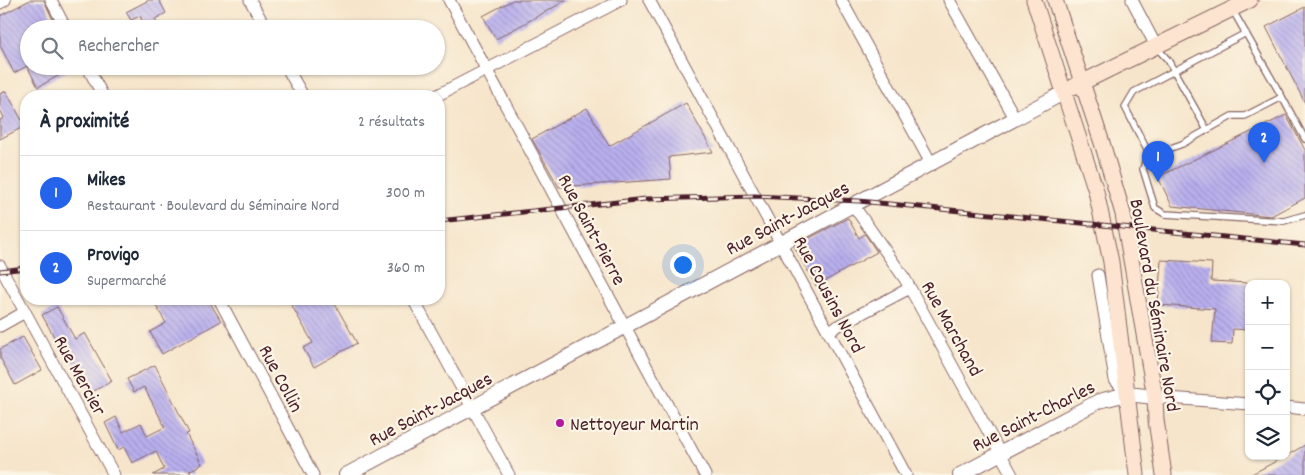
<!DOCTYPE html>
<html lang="fr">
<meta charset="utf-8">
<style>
:root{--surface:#fff;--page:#f6f6f7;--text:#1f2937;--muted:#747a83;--line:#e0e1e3;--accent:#2563eb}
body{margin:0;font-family:Dekko,sans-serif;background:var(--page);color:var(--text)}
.controls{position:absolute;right:15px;bottom:15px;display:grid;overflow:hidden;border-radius:10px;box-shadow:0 1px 4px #0004}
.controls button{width:45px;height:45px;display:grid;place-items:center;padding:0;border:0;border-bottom:1px solid var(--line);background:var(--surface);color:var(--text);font:25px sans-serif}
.you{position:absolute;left:682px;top:264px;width:18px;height:18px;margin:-12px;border:4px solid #fff;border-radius:50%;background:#1a73e8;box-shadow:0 0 0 8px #1a73e833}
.badge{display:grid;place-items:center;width:32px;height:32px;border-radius:50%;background:var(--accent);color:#fff;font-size:16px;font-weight:700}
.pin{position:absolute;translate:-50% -41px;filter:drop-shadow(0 1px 2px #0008)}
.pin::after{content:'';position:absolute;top:26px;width:18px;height:15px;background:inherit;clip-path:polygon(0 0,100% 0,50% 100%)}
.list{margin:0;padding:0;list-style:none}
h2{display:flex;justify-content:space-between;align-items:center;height:65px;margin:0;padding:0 20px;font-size:21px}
h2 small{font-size:16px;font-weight:400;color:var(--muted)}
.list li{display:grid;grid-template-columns:32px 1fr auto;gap:15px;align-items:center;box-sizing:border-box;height:75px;padding:0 20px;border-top:1px solid var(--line)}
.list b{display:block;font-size:19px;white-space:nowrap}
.list p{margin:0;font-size:16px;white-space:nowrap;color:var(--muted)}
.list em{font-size:16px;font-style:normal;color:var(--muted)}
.icon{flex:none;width:28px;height:28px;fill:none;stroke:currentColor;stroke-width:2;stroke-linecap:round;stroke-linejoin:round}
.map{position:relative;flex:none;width:1305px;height:475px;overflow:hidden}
.search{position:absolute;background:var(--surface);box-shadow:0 1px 4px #0004;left:20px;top:20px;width:425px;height:55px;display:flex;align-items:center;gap:12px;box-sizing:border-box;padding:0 18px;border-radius:28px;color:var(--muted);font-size:19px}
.panel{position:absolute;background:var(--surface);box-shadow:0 1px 4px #0004;left:20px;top:90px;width:425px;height:215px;border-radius:20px}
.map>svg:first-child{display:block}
.building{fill:url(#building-back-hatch)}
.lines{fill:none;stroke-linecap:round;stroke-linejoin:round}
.service-casing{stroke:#866463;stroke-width:8}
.minor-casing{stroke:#866463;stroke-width:13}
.tertiary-casing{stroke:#866463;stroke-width:16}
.secondary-casing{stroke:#866463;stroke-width:17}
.service{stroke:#fff;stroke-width:5.5}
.minor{stroke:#fff;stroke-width:11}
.tertiary{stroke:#fff;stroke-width:14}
.secondary{stroke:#fde4d0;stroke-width:15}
.rail-casing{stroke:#4a1f2b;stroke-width:5}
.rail{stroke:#fcf5e5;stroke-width:3;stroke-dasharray:9;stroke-linecap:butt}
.poi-dot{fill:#b5179e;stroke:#fcf5e5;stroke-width:2}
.labels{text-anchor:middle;stroke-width:4.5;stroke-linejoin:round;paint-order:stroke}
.street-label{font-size:20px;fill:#4a1f2b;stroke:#fcf5e5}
.poi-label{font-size:20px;fill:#4a1f2b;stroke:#fcf5e5;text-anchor:start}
</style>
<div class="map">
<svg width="1305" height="475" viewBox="0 0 1305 475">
<defs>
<pattern id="building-back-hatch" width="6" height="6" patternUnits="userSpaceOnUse" patternTransform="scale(1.25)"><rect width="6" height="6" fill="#b9b0ef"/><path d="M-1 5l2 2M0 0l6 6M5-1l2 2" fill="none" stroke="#988fc2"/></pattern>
</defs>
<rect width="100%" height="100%" fill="#fcf5e5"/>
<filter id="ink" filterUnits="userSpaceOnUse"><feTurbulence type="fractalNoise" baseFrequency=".02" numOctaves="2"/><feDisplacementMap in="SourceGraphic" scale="10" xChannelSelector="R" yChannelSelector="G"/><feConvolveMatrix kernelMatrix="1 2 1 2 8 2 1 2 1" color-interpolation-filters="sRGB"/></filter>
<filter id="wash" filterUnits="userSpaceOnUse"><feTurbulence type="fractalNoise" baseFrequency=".0096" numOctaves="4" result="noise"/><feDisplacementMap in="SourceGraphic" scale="20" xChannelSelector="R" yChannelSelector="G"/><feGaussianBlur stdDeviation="1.12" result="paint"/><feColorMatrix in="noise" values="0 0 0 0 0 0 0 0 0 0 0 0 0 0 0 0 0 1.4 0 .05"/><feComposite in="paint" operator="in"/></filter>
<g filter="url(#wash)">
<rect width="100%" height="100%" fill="#f6e5cb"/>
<g id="blocks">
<g class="building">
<polygon points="30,0 44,0 57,29 29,29 29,65 14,73 0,45 0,16"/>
<polygon points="149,0 159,0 166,13 155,19 160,29 146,29 140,16 131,20 126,12"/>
<polygon points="513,0 567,0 496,39 483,16"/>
<polygon points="1305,7 1305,103 1266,27"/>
<polygon points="27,66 76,66 38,87"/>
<polygon points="6,91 25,126 0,139 0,120 4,118 0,109 0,94"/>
<polygon points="686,103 713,152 669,157 671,179 559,187 532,139 587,108 609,146"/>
<polygon points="1286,115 1305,150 1305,198 1271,216 1172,206 1158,177"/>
<polygon points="848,218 859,238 865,234 877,252 816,286 794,246"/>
<polygon points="1161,260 1212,263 1211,281 1249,283 1249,330 1233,329 1232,344 1212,343 1215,309 1158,305"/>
<polygon points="152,299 208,299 221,321 162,354 150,332 166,323"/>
<polygon points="288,299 332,299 357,343 314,367 303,348 313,343"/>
<polygon points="57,307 75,339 85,333 112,381 90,393 72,360 68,362 42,315"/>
<polygon points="23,337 42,370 15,385 0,357 0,349"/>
<polygon points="155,365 189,433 186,434 202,464 189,471 192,475 153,475 164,469 156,451 132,463 124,447 118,450 105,423 116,417 123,432 141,423 147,436 165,427 144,387 134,392 127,379"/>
<polygon points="1305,445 1305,475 1250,475 1286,456"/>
</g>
</g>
</g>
<g filter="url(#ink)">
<use href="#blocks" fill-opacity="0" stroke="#866463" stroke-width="1"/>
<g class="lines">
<defs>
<g id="service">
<polyline points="1232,9 1282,97 1245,116 1232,116 1182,144 1165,150 1148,152 1125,107 1134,92 1246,33"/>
<polyline points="1156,47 1168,60 1207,130"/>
<polyline points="1282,97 1305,139"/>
<polyline points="1148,152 1143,169 1155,208 1165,214 1284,221 1305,215"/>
</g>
<g id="minor">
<polyline points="51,0 66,29"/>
<polyline points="250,0 266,29"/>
<polyline points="449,0 705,475"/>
<polyline points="649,0 906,475"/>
<polyline points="841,0 931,163"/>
<polyline points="949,0 1015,118"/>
<polyline points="1132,0 1156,46"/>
<polyline points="0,3 5,0"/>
<polyline points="87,66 103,96"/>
<polyline points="286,66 303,96"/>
<polyline points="436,96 621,0"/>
<polyline points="853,205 905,279 1012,475"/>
<polyline points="0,266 114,475"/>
<polyline points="1098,275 1115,380 1127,394"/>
<polyline points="219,299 313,475"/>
<polyline points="413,299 509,475"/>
<polyline points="0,326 25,312"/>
<polyline points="828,331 910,288"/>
<polyline points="1155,397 1249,404"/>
<polyline points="1286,407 1305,409"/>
</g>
<g id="tertiary">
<polyline points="346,475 1065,92"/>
<polyline points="960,475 1099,401 1127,394 1155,397"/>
</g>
<g id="secondary">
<polyline points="1034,0 1096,191 1111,262 1137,475"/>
<polyline points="1055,0 1103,146 1123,214 1155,397 1156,420 1164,475"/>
<polyline points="1073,87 1250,0"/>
</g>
</defs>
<use href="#service" class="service-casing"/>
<use href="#minor" class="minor-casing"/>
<use href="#tertiary" class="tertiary-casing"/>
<use href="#secondary" class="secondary-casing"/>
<use href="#service" class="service"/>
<use href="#minor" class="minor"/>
<use href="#tertiary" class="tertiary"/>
<use href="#secondary" class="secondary"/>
<defs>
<g id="rail">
<polyline points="439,221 646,199 755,196 859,201 1305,245"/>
<polyline points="0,271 26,268"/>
</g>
</defs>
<use href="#rail" class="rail-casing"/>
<use href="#rail" class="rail"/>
</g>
</g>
<circle class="poi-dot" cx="560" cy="423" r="5"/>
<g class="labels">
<g class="street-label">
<text transform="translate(787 217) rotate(-28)" y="7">Rue Saint-Jacques</text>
<text transform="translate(593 229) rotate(62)" y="7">Rue Saint-Pierre</text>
<text transform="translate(830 294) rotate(62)" y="7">Rue Cousins Nord</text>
<text transform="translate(1156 305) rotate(80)" y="7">Boulevard du Séminaire Nord</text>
<text transform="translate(953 328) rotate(61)" y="7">Rue Marchand</text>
<text transform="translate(81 375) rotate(61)" y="7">Rue Mercier</text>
<text transform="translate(282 378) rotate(62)" y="7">Rue Collin</text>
<text transform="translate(430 408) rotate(-28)" y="7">Rue Saint-Jacques</text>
<text transform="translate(1033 415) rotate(-27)" y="7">Rue Saint-Charles</text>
</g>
<g class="poi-label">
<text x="570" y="430">Nettoyeur Martin</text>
</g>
</g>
</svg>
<div class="controls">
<button>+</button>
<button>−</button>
<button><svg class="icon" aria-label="locate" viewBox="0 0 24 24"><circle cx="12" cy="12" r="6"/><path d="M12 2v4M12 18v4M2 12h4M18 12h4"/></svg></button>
<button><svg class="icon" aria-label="layers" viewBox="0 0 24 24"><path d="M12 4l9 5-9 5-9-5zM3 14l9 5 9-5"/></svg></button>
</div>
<div class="you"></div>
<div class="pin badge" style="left:1158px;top:182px">1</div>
<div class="pin badge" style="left:1264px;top:163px">2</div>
<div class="search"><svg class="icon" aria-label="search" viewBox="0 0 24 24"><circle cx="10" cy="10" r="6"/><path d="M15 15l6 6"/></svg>Rechercher</div>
<section class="panel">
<h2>À proximité<small>2 résultats</small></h2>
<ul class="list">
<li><span class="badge">1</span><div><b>Mikes</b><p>Restaurant · Boulevard du Séminaire Nord</p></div><em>300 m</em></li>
<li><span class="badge">2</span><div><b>Provigo</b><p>Supermarché</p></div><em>360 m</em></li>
</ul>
</section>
</div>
